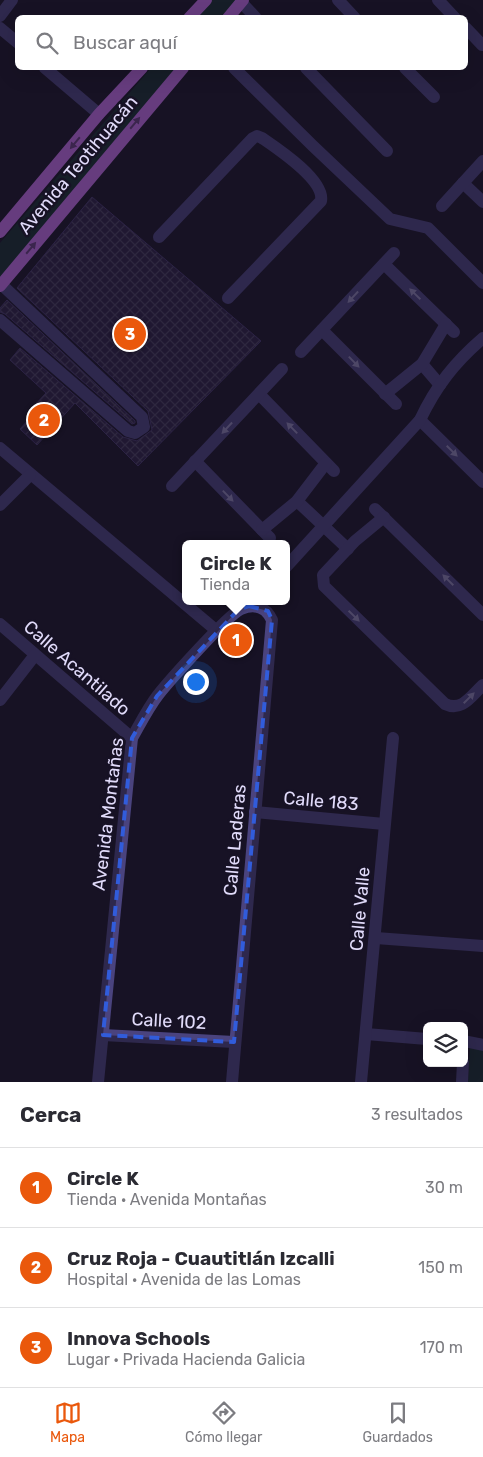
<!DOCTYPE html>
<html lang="es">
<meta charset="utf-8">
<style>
:root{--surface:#fff;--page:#f7f7f7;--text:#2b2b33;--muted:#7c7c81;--line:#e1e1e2;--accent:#ea580c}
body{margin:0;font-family:Rubik,sans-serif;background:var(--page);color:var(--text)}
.controls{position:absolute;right:15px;bottom:15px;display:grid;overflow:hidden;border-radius:8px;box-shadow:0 5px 20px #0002}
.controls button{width:45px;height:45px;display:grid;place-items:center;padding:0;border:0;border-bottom:1px solid var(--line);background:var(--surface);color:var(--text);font:25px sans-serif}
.you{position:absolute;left:195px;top:681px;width:18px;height:18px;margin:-12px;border:4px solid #fff;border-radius:50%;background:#1a73e8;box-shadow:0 0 0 8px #1a73e833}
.badge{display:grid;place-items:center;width:32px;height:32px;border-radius:50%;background:var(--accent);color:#fff;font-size:16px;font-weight:700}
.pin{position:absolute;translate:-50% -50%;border:2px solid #fff;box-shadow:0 1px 5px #0006}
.popup{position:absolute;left:182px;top:540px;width:108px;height:65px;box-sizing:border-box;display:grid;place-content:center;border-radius:8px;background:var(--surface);filter:drop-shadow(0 1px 4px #0005);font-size:16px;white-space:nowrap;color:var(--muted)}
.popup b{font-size:19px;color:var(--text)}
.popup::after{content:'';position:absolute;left:50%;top:100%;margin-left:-10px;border:10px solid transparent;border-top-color:var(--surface)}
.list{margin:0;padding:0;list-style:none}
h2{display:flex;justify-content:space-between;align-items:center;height:65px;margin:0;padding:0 20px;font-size:21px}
h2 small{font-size:16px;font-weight:400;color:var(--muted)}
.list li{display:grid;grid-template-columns:32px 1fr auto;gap:15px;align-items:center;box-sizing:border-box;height:80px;padding:0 20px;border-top:1px solid var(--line)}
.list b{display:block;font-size:19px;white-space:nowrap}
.list p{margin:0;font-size:16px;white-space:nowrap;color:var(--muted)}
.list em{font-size:16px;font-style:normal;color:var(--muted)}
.icon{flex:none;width:28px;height:28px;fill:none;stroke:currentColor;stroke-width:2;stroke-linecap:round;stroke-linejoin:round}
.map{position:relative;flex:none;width:483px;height:1082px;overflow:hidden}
.search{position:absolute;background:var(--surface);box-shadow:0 5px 20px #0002;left:15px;right:15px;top:15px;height:55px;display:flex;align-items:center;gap:12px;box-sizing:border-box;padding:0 18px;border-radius:8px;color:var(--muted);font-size:19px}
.sheet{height:305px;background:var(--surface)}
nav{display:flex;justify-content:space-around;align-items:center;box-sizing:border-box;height:70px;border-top:1px solid var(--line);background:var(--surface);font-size:14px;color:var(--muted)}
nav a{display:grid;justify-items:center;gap:2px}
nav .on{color:var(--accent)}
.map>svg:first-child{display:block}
.green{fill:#162d2e}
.building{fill:url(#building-cross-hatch);stroke:#44366c}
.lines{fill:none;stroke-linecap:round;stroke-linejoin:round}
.minor{stroke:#4a437e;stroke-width:12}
.major{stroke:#c670ec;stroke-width:12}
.oneway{fill:#663c7f}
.oneway2{fill:#8e87b6}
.marked{fill:none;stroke:#315cdb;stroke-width:4;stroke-dasharray:10 6;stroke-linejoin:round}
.labels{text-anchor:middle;stroke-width:5;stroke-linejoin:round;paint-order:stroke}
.street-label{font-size:18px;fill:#e1dbfa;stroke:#171225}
</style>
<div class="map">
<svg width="483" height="1082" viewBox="0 0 483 1082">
<defs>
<pattern id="building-cross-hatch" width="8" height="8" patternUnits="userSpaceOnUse" patternTransform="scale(1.25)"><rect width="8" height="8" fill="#2a2143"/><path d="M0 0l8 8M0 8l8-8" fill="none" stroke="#49415f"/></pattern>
</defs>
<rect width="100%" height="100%" fill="#171225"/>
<g class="green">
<polygon points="211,0 239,0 223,17 195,18"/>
<polygon points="151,68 179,68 0,280 0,243"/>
<polygon points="470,1046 483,1049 483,1082 468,1082"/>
</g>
<g class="building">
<polygon points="92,197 261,341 138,466 75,403 37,445 20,429 36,411 33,407 46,393 10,360 20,348 123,437 137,441 152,430 148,411 17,288"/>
<polygon points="7,300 135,421 135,423 132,424 5,314 0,312 0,308"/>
</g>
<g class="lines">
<g class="minor">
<polyline points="338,0 355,18"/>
<polyline points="438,0 455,18"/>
<polyline points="241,2 256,18"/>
<polyline points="0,16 12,0"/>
<polyline points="0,28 18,43"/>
<polyline points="466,28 482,45"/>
<polyline points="45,68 99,114"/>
<polyline points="234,68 313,146 390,219 428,228 483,283"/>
<polyline points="306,68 387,151"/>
<polyline points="405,68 434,97"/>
<polyline points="463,183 483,202"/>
<polyline points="442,206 483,161"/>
<path d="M159 237 253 138 257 136 262 138C278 149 325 180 321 201L228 298"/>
<polyline points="384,264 454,332"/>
<polyline points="0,320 128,431 135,433 144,427 142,417 1,284"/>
<polyline points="322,330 396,404"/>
<polyline points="301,352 394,253"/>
<polyline points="422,364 440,385"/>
<polyline points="259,394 334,471"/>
<polyline points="385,394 422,364 446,324"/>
<polyline points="420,420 483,482"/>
<polyline points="0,448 217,631"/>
<polyline points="195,461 270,538"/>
<polyline points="172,486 282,369"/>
<polyline points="297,501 348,549"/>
<polyline points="0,505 30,475"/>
<polyline points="375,509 483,615"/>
<path d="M384 517 355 541 323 575 324 586 445 704C462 712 471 696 483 685"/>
<polyline points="262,530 297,501 326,463"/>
<path d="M286 567 420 420C436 386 455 362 483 338"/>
<polyline points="0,624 132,738"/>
<polyline points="0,700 35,655"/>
<polyline points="255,812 384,824"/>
<polyline points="376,938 483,946"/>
<polyline points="366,1034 427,1039"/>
<polyline points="103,1035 234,1042"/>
<polyline points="464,1041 483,1045"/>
<path d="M98 1082 132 738C140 724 148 708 158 695 169 681 229 614 241 609 255 603 266 607 272 620L232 1082"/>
<polyline points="361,1082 393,738"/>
<polyline points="462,1082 463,1063"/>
</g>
<g class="major">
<polyline points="189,18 206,0"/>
<polyline points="228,18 243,0"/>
<polyline points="0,232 99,114 142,68"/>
<polyline points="0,286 183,68"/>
</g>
</g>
<defs><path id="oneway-solid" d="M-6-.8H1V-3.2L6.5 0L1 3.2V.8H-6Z" transform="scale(1.25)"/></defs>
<g class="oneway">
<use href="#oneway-solid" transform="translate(135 123) rotate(-50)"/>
<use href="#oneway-solid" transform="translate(75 143) rotate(130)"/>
<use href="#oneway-solid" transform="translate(31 248) rotate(-50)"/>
</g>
<g class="oneway2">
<use href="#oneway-solid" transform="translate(415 294) rotate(-136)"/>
<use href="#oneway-solid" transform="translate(353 297) rotate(133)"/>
<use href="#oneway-solid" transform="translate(354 362) rotate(46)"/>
<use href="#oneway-solid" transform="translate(227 428) rotate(133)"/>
<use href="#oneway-solid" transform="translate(292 428) rotate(-134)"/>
<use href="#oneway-solid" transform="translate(452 451) rotate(45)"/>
<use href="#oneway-solid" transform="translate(228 496) rotate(46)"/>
<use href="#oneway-solid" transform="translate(448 580) rotate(-135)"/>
<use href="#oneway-solid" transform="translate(354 616) rotate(44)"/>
<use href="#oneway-solid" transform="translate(469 698) rotate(-45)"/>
</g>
<path d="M0 0H483V1082H0ZM249 606 268 611 272 620 234 1042 103 1035 132 738 157 696 238 610Z" fill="#171225" fill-opacity=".55" fill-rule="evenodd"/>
<path class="marked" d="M249 606 268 611 272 620 234 1042 103 1035 132 738 157 696 238 610Z"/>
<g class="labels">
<g class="street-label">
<text transform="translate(78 165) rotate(-50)" y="6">Avenida Teotihuacán</text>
<text transform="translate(77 668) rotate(41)" y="6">Calle Acantilado</text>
<text transform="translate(321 801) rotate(5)" y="6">Calle 183</text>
<text transform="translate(108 814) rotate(-83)" y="6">Avenida Montañas</text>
<text transform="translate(235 840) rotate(-85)" y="6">Calle Laderas</text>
<text transform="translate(360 909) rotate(-85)" y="6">Calle Valle</text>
<text transform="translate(169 1021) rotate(3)" y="6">Calle 102</text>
</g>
</g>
</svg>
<div class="controls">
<button><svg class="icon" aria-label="layers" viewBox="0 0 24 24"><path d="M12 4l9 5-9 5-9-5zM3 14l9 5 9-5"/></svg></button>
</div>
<div class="you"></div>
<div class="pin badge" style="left:236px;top:640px">1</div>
<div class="popup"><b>Circle K</b>Tienda</div>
<div class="pin badge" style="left:44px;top:420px">2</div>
<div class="pin badge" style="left:130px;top:334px">3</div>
<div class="search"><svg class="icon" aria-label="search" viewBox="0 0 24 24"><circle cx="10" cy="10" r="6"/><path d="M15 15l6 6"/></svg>Buscar aquí</div>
</div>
<section class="sheet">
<h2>Cerca<small>3 resultados</small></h2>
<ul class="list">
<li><span class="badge">1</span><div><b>Circle K</b><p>Tienda · Avenida Montañas</p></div><em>30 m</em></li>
<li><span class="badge">2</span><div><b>Cruz Roja - Cuautitlán Izcalli</b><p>Hospital · Avenida de las Lomas</p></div><em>150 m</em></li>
<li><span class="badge">3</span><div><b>Innova Schools</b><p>Lugar · Privada Hacienda Galicia</p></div><em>170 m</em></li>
</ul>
</section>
<nav>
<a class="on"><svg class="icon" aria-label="map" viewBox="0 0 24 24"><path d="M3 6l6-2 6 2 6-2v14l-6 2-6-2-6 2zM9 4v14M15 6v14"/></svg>Mapa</a>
<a><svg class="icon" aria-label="directions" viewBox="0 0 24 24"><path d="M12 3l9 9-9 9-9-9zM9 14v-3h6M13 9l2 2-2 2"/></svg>Cómo llegar</a>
<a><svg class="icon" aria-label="saved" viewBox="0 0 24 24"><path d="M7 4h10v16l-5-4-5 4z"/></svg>Guardados</a>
</nav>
